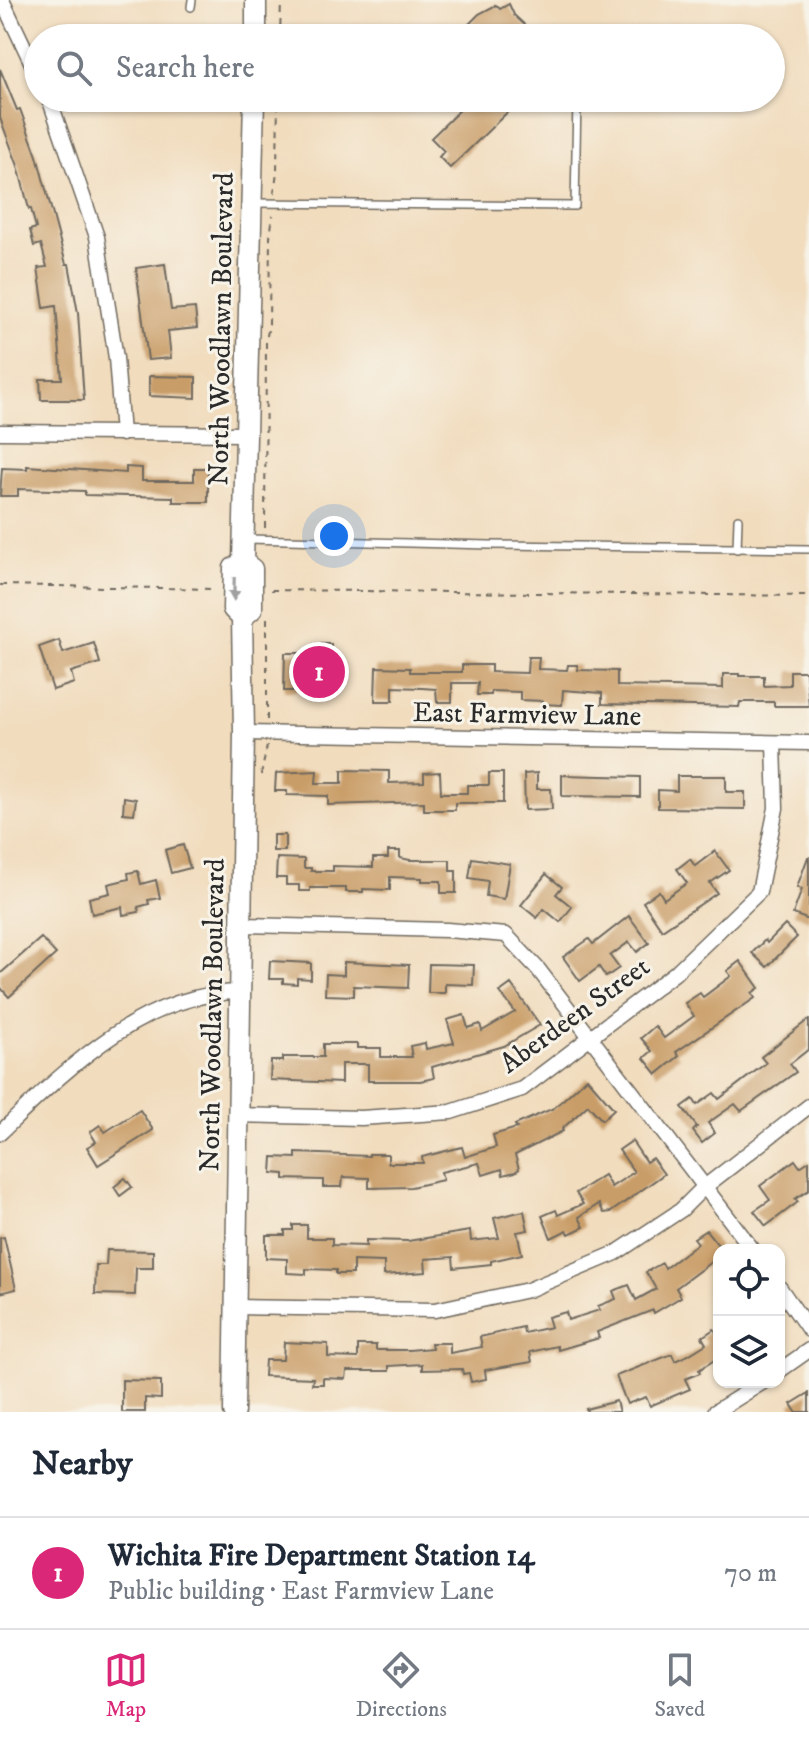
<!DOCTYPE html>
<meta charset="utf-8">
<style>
:root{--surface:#fff;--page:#f6f6f7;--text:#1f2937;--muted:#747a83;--line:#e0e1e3;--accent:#db2777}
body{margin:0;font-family:"IM FELL DW Pica",serif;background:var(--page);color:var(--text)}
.controls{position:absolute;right:24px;bottom:24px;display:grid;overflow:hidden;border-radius:16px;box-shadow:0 2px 6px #0004}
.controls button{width:72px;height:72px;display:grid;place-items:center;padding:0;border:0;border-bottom:2px solid var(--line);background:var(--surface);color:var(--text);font:40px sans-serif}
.you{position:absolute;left:334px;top:536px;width:28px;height:28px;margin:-20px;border:6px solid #fff;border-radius:50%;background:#1a73e8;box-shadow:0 0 0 12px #1a73e833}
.badge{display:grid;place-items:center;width:52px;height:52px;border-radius:50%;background:var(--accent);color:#fff;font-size:26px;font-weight:700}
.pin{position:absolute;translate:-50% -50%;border:4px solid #fff;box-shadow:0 2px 8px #0006}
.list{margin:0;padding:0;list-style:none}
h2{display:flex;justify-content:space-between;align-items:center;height:104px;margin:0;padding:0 32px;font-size:34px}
h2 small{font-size:26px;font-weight:400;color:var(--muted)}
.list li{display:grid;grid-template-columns:52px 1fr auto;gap:24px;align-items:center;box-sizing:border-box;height:112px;padding:0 32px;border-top:2px solid var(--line)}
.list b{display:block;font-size:30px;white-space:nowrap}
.list p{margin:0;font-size:26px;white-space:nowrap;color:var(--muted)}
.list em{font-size:26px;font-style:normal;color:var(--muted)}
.icon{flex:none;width:44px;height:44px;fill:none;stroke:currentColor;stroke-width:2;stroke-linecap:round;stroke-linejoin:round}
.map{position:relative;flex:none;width:809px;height:1412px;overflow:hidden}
.search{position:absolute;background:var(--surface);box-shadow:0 2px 6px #0004;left:24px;right:24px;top:24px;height:88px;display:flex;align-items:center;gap:20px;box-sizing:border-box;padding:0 28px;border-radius:44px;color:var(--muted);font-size:30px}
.sheet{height:216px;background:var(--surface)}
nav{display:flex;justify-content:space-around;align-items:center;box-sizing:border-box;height:112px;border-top:2px solid var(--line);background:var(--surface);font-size:22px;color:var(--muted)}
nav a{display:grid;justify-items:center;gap:4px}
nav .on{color:var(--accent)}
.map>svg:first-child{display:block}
.building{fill:#c99d68}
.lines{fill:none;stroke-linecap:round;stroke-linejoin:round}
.service-casing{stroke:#70695e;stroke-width:10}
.minor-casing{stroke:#70695e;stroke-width:17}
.secondary-casing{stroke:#70695e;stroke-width:23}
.path{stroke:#70695e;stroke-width:2;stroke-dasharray:6 6;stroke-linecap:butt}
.service{stroke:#fff;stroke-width:7}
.minor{stroke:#fff;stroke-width:14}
.secondary{stroke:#fff;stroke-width:20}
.oneway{fill:#a0a0a0}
.labels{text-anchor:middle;stroke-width:6;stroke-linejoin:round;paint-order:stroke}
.street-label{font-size:28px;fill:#2b2b2b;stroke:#f7f3e8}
</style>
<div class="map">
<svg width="809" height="1412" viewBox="0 0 809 1412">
<rect width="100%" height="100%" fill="#f7f3e8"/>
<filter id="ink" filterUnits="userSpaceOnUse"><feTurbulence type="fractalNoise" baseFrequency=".0125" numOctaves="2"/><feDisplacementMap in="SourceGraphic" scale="16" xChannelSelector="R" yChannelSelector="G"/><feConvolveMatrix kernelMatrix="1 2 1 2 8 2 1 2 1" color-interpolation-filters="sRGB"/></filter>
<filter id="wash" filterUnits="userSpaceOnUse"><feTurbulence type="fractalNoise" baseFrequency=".006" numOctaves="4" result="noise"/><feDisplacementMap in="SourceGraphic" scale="32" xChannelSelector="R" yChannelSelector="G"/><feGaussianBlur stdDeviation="1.8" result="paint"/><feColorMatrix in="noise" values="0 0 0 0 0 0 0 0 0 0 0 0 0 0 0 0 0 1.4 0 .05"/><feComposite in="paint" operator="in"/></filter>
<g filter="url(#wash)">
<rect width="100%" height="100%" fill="#f1dcbd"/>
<g id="blocks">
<g class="building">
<polygon points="509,4 514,15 529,29 520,38 455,38 479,14 496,5 500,9"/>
<polygon points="0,69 17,110 20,109 37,156 66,264 69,264 78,313 84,400 41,400 40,379 62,379 56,306 44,308 38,268 47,267 41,244 34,246 30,230 36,228 31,209 29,209 18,166 0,118"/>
<polygon points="472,98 522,98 450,168 439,157 444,151 431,138"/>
<polygon points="165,264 171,310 195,308 197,328 168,331 171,358 148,360 136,268"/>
<polygon points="149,376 196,377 196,398 149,396"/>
<polygon points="27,466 126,473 126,467 142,468 142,481 194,481 194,468 208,468 208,502 173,502 173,497 85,495 85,491 18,489 18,496 0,496 2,468 27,469"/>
<polygon points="59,640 63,653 94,643 100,663 71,672 74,683 53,690 39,647"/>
<polygon points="316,644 331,644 331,658 336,658 336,678 331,679 331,686 319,686 319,691 284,691 285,653 316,653"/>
<polygon points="528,657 539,657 538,669 567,670 568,665 578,665 578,670 617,671 617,686 723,688 723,674 739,674 739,676 764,676 764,686 790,685 790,671 806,671 809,706 774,706 774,702 740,702 739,707 602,704 602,693 563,690 562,705 543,704 543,701 520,700 520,692 491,691 491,695 477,695 478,683 452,683 452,702 437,702 436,689 422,688 393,687 393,701 375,701 376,667 410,668 410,672 462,672 462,665 491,665 491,672 527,673"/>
<polygon points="342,770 389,771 389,783 424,782 424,773 440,772 441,793 467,793 467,785 489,785 489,773 503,773 503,803 455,803 455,810 424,810 424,802 328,805 328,796 287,795 287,791 275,791 276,773 317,771 316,783 342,783"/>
<polygon points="537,773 537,789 551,789 552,809 525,810 524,774"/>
<polygon points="562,775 640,777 640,797 562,796"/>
<polygon points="677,776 726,776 726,792 745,792 745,809 658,808 658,790 677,791"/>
<polygon points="124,797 136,799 134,814 123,813"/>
<rect x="273" y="835" width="12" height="16"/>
<polygon points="183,845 190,868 171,873 165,850"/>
<polygon points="388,851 400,851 400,858 410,860 450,860 450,871 456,871 456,893 441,893 441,881 422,881 422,878 390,877 390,890 363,889 363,892 346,892 346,888 310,888 310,891 299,891 299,885 286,885 286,878 276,878 277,858 304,859 304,868 311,868 311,871 333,871 333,866 373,867 373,858 388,858"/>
<polygon points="715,851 729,870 710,883 717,893 662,930 643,902 659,891 664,899 687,883 677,869 690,859 695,866"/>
<polygon points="808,857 809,857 809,920 793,914 802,889 797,887"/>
<polygon points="472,858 510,864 504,899 486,896 488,881 469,878"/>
<polygon points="138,871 141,884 156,880 160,898 148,900 149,904 138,907 139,912 123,915 122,907 92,914 89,898 110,893 108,884 129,879 128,873"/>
<polygon points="546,874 562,887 556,894 572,907 560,922 544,909 537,918 521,905"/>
<polygon points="629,916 649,943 637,952 629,942 610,956 619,968 606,977 599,967 580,981 563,957 589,939 593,944"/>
<polygon points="785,925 797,937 767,967 752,953 765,940 767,943"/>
<polygon points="41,938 56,954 9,997 0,987 0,974"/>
<polygon points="270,961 311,963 311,979 297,978 297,984 283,983 283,979 269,979"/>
<polygon points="740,961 759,988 752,993 755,998 676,1052 679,1056 657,1074 644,1058 652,1051 641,1038 655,1026 664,1038 694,1016 685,1003 700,993 703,997 731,976 727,971"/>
<polygon points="344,962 409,965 408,988 354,986 354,996 325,995 326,974 344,975"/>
<polygon points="429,964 474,965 473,985 445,984 445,993 428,993"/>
<polygon points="511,984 540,1025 504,1046 432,1067 434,1078 420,1081 368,1081 368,1064 341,1064 341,1083 270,1080 271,1061 283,1061 283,1057 323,1057 323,1044 357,1044 357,1048 381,1048 381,1057 412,1057 410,1046 425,1043 426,1049 454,1043 447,1020 464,1015 468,1028 480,1024 482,1031 515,1012 500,992"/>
<polygon points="809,1019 809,1049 790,1064 796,1072 741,1111 735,1104 708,1123 715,1133 702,1143 693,1131 697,1127 682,1107 693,1099 697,1105 714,1093 719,1099 766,1063 761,1057"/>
<polygon points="587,1078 614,1109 602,1120 588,1105 562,1129 563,1131 515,1155 519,1169 515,1172 503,1175 502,1169 483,1175 479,1163 441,1172 443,1180 411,1187 369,1188 369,1178 343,1177 342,1187 323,1187 323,1180 284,1179 284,1174 272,1173 273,1157 296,1158 296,1153 369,1156 369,1154 388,1154 388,1163 423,1163 422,1157 462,1147 465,1157 496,1147 493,1135 517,1128 515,1125 554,1108"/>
<polygon points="140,1110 153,1130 98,1165 87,1147 96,1142 90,1132 100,1125 105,1132"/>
<polygon points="632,1141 646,1162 652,1158 664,1174 611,1212 604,1213 599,1204 579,1217 584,1227 569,1234 567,1230 551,1238 542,1216 556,1210 558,1215 583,1204 576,1193 604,1175 611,1187 634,1172 619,1150"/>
<polygon points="795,1160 800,1167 809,1161 809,1190 795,1199 798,1202 766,1226 754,1211 770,1200 760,1186"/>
<polygon points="125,1178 132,1187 120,1196 114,1187"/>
<polygon points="524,1211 528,1230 517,1232 522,1254 491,1261 491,1264 454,1268 453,1257 425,1259 426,1272 384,1275 384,1262 353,1261 353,1274 336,1274 336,1270 306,1269 306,1274 287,1273 287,1259 266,1258 266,1235 285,1235 285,1230 293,1230 293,1225 307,1225 307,1238 332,1238 332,1245 366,1246 366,1240 408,1241 470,1231 471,1241 499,1238 494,1218"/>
<polygon points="706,1230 719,1246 719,1256 676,1288 681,1297 654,1313 653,1310 597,1332 599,1338 558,1350 557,1346 530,1352 532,1362 485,1370 486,1379 471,1382 469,1373 463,1374 462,1369 422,1370 422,1364 389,1366 389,1371 347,1371 346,1379 323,1378 323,1384 312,1384 313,1378 264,1376 265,1360 283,1360 284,1342 328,1344 328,1357 358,1358 358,1345 376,1345 376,1350 409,1350 432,1348 431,1343 450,1343 450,1353 482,1347 480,1337 523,1327 524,1333 551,1327 548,1317 566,1312 568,1320 600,1310 598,1306 616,1299 613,1291 629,1285 636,1300 656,1289 646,1272 662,1263 665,1268 698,1243 694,1238"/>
<polygon points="4,1237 16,1289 0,1293 0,1238"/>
<polygon points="107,1250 153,1251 153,1268 136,1268 135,1295 95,1294 96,1265 106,1265"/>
<polygon points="714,1329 719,1336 719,1357 699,1370 700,1373 685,1379 690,1389 650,1406 646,1397 627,1404 616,1376 672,1354 675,1361 688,1355 706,1344 702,1337"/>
<polygon points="122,1380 161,1381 161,1399 145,1398 145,1412 122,1412"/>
<polygon points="809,1393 809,1412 796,1412 791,1404"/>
<polygon points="616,1401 619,1412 587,1412 586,1409"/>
</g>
</g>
</g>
<g filter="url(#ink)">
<use href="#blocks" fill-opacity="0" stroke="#70695e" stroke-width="2"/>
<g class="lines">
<defs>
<g id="service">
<polyline points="191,7 192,0"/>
<polyline points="254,203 575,206 577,98"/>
<polyline points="247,539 490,545 809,549"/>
<polyline points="737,549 738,519"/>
</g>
<g id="minor">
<polyline points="2,0 38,76"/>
<polyline points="49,98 97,237 116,358 122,434"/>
<polyline points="0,432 246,434"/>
<polyline points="244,733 809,743"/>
<polyline points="241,925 447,930 506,935 538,969 753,1250"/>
<polyline points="237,1115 361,1118 451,1112 522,1089 675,973 759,892 776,808 774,743"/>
<path d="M0 1133C67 1069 141 993 240 992"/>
<polyline points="779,1287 809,1330"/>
<polyline points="235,1307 435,1310 528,1290 616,1253 681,1210 702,1189 809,1106"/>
<polyline points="779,1371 809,1350"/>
<polyline points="715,1412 763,1382"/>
</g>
<g id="secondary">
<polyline points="256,38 256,0"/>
<polyline points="243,562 254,98"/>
<polyline points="242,618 252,609 252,569 243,562"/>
<polyline points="234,1412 244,733 242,618 233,609 234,568 243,562"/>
</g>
</defs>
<use href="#service" class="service-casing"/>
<use href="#minor" class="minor-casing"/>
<use href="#secondary" class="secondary-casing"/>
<g class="path">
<polyline points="280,38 281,0"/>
<polyline points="274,193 277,172 278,98"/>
<polyline points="265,528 266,342 269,324 270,237 273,215"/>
<polyline points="0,585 215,589"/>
<polyline points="271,590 809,596"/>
<polyline points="267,618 267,720"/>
<polyline points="261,775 267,746"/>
</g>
<use href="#service" class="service"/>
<use href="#minor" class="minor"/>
<use href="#secondary" class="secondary"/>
</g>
<defs><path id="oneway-solid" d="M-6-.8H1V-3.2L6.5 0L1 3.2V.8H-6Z" transform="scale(2)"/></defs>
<use class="oneway" href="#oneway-solid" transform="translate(234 589) rotate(91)"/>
</g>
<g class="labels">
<g class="street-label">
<text transform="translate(220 329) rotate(-89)" y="10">North Woodlawn Boulevard</text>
<text transform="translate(527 713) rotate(1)" y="10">East Farmview Lane</text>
<text transform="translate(574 1014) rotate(-36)" y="10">Aberdeen Street</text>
<text transform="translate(211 1015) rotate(-89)" y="10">North Woodlawn Boulevard</text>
</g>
</g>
</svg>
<div class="controls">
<button><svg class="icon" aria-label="locate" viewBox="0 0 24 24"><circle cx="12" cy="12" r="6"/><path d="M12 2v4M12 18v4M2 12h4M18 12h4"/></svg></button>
<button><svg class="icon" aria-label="layers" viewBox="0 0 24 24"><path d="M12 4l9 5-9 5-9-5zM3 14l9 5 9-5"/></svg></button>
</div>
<div class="you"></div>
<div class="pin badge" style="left:319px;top:672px">1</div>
<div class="search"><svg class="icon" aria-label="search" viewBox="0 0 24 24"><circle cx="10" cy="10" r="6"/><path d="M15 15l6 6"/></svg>Search here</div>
</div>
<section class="sheet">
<h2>Nearby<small></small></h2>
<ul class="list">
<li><span class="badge">1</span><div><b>Wichita Fire Department Station 14</b><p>Public building · East Farmview Lane</p></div><em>70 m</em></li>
</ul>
</section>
<nav>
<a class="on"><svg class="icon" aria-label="map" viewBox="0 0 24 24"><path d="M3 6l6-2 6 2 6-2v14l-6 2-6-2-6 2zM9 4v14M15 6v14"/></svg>Map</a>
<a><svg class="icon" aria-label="directions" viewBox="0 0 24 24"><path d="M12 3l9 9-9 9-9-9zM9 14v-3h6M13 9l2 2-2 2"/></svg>Directions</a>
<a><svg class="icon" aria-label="saved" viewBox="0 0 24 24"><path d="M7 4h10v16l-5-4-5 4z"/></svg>Saved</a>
</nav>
